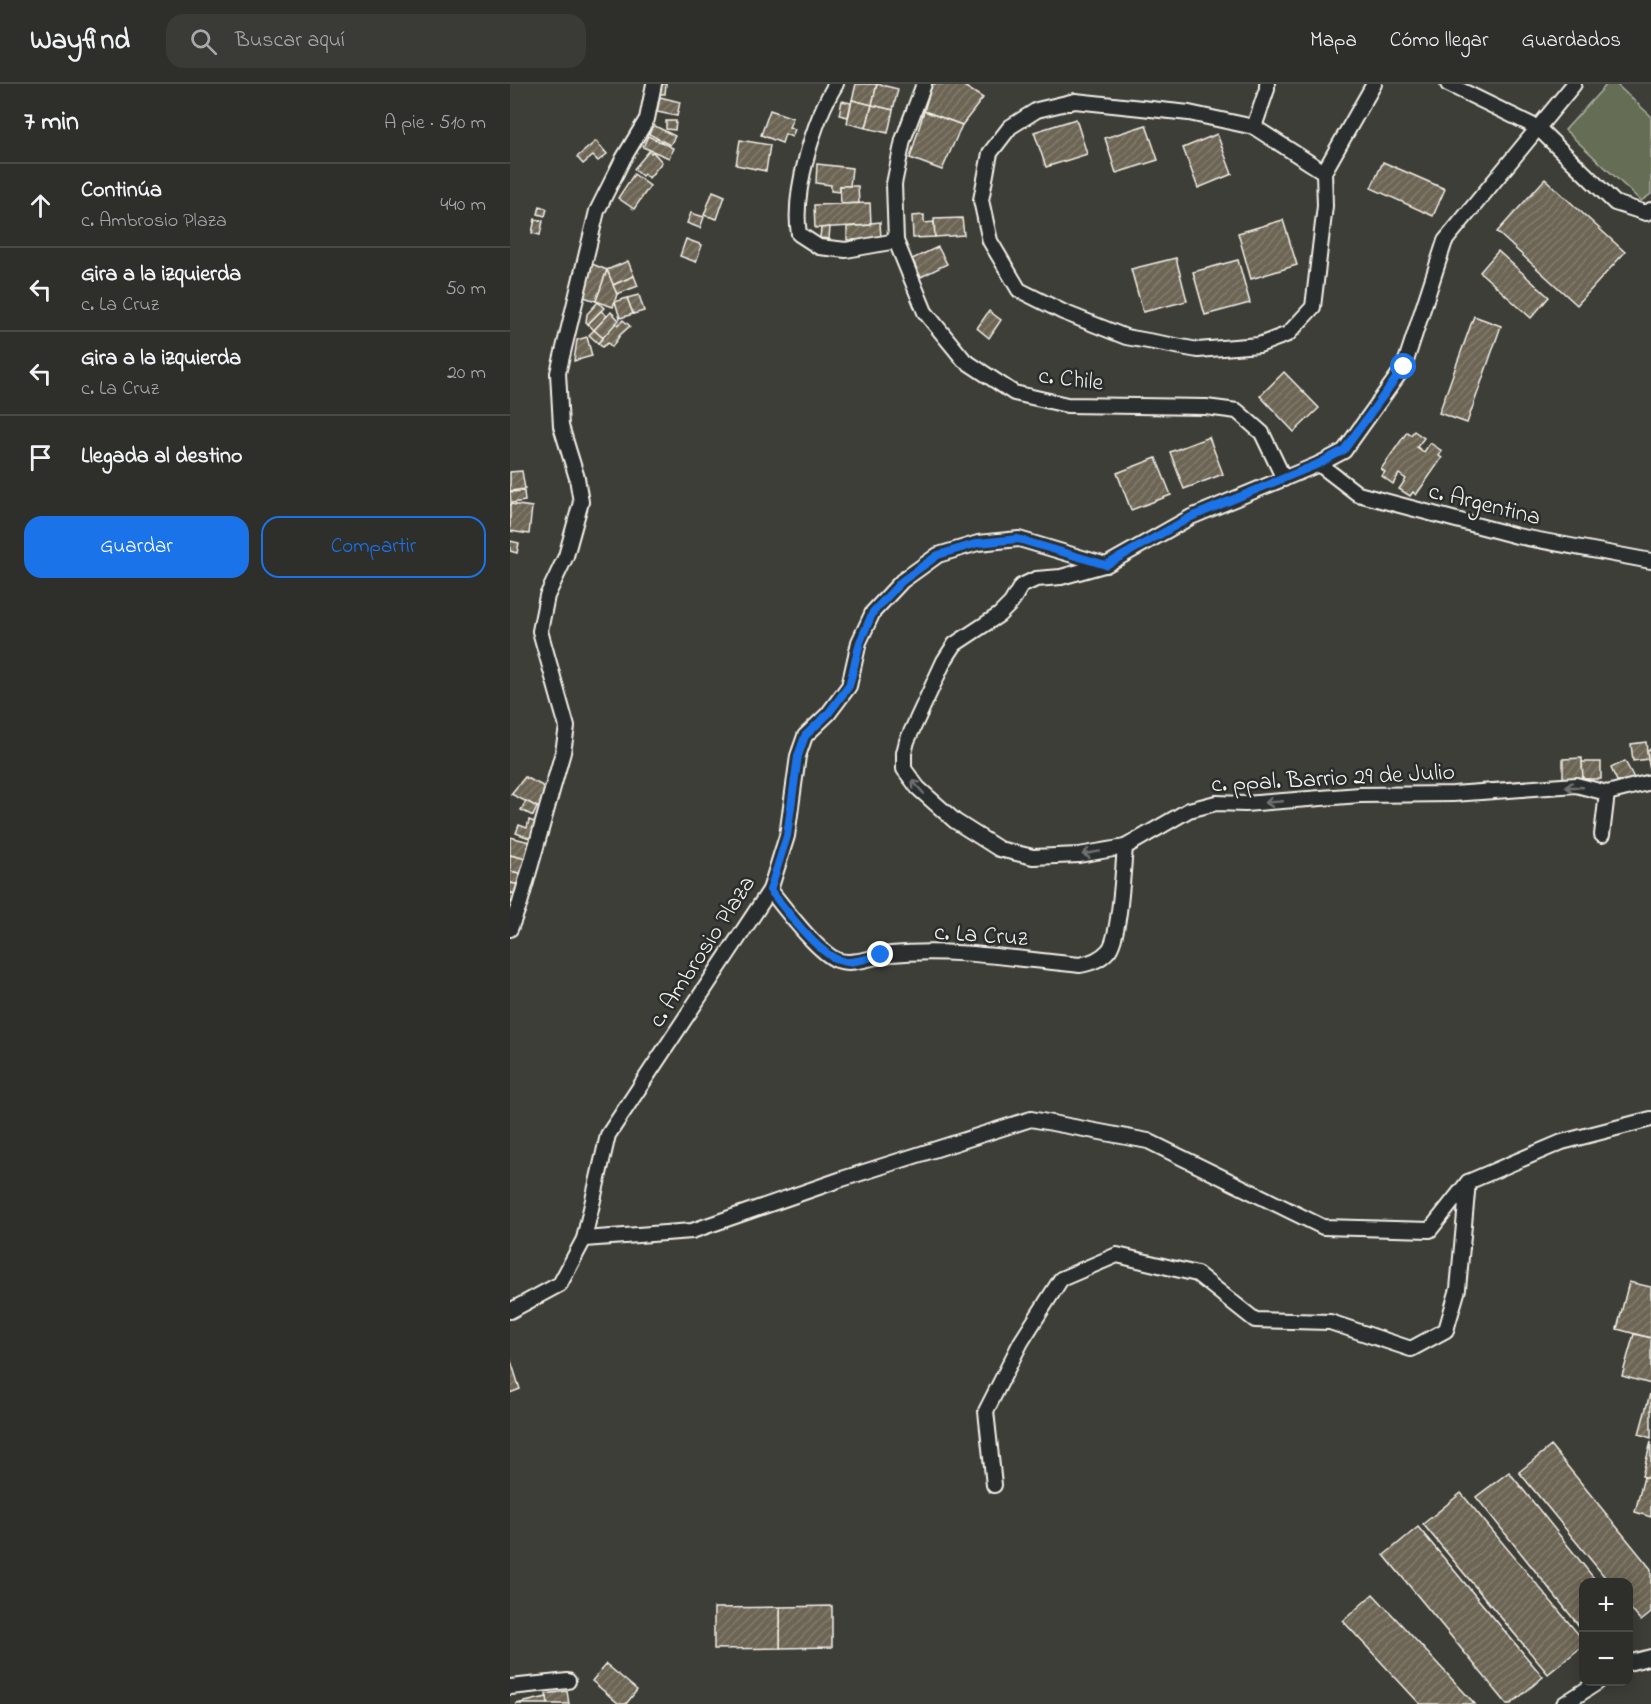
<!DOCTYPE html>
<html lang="es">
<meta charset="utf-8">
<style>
:root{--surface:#2e2e2b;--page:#3a3a37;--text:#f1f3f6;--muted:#a7a8a9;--line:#494a47;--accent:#1a73e8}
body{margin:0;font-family:"Indie Flower",sans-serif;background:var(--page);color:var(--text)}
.controls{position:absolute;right:18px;bottom:18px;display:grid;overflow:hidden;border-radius:12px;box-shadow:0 3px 15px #0003}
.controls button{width:54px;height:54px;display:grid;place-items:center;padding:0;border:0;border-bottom:2px solid var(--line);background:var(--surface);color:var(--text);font:30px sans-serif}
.stop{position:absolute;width:18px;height:18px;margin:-14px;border:4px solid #1a73e8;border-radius:50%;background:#fff}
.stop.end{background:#1a73e8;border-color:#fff;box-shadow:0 2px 6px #0008}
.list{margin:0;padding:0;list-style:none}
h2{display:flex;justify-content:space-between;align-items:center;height:78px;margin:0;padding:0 24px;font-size:26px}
h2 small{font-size:20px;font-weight:400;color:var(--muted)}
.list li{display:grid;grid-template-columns:39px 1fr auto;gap:18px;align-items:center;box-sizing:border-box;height:84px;padding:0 24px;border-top:2px solid var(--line)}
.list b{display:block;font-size:22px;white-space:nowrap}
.list p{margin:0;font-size:20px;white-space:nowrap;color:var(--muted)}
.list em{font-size:20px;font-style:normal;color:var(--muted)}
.actions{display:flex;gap:12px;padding:18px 24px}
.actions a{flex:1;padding:14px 0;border:2px solid var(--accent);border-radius:18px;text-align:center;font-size:21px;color:var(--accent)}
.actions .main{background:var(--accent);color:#fff}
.icon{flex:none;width:33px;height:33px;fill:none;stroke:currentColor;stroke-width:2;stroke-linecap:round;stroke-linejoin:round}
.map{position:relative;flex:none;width:1141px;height:1620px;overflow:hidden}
header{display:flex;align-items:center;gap:36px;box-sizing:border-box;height:84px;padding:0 30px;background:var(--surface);border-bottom:2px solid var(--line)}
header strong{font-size:28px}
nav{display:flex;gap:33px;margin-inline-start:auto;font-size:21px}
.search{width:420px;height:54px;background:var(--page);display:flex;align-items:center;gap:15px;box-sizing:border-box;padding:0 21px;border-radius:18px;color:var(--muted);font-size:22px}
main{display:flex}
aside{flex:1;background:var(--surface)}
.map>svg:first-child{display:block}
.pitch{fill:#656e54;stroke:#acb09e;stroke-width:1.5}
.building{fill:url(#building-hatch);stroke:#f4f1e8;stroke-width:1.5}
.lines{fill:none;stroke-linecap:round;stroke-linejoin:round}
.street-casing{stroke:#f4f1e8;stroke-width:18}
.street{stroke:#2a2d2e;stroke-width:14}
.oneway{stroke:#71726f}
.route{stroke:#1a73e8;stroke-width:8}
.labels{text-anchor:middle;stroke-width:5;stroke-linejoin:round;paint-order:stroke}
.street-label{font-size:24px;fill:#f4f1e8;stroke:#2a2d2e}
</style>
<header>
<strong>Wayfind</strong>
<div class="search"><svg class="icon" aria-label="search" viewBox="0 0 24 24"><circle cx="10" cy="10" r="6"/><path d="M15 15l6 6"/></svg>Buscar aquí</div>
<nav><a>Mapa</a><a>Cómo llegar</a><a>Guardados</a></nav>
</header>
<main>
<aside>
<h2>7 min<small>A pie · 510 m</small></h2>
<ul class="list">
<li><svg class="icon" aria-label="ahead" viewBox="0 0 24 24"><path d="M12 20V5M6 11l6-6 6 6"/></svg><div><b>Continúa</b><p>c. Ambrosio Plaza</p></div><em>440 m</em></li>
<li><svg class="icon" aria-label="left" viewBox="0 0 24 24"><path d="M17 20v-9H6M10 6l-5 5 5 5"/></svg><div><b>Gira a la izquierda</b><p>c. La Cruz</p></div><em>50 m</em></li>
<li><svg class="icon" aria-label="left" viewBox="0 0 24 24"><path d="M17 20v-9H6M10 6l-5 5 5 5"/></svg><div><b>Gira a la izquierda</b><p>c. La Cruz</p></div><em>20 m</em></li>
<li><svg class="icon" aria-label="arrive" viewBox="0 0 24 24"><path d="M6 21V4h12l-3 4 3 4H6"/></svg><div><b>Llegada al destino</b></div></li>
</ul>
<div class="actions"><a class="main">Guardar</a><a>Compartir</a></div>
</aside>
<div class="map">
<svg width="1141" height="1620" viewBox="0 0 1141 1620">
<defs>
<pattern id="building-hatch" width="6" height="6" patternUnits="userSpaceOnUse" patternTransform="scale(1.5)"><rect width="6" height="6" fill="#6c6554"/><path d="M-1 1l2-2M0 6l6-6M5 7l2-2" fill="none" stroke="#827c6d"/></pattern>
</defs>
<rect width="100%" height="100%" fill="#3e3e39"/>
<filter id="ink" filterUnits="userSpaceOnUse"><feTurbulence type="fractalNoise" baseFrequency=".0167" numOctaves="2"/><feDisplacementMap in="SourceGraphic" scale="12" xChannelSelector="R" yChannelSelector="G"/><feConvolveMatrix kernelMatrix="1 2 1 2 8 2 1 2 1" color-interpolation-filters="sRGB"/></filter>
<g filter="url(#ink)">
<polygon class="pitch" points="1097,0 1106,0 1141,32 1141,110 1131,117 1055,46"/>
<g class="building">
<polygon points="150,0 156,0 155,10 149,10"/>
<polygon points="346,0 367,0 362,21 342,16"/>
<polygon points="367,0 388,5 383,26 362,21"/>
<polygon points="422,0 451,0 473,14 452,41 414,27"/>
<polygon points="150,13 170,18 167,32 147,28"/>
<polygon points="342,16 362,21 356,44 337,39"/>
<polygon points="332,17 341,19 338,33 329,31"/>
<polygon points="362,21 383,26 378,49 356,44"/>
<polygon points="260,26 283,34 279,43 285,45 282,53 275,50 272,59 251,51"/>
<polygon points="414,27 452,41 432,86 400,74"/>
<polygon points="566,35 577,70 536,83 524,48"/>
<polygon points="156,37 166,37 165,46 156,45"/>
<polygon points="143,41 165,52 160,61 139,50"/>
<polygon points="636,41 648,76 606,89 595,54"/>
<polygon points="707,50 722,90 688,104 673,64"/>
<polygon points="138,52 163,64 159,74 133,63"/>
<polygon points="230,56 260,61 256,87 226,81"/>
<polygon points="86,57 97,70 88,77 83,72 73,80 67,73"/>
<polygon points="139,67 141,69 143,68 152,78 139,94 134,90 132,92 124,85"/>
<polygon points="873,78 935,105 923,132 861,104"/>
<polygon points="307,80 342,84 340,102 330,102 330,108 321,107 321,101 306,99"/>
<polygon points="124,90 140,102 124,125 108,114"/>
<polygon points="1035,95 1115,168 1067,221 987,148"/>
<polygon points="330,102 348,102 349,119 331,120"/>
<polygon points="203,107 215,112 207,135 194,131"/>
<polygon points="360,119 361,141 305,144 304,121"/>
<polygon points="30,122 37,125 35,132 28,130"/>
<polygon points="181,129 194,133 190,144 177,139"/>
<polygon points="414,131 414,139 424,138 425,153 403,154 402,132"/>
<polygon points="452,134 454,151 425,153 424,135"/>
<polygon points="25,135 33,137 30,151 22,149"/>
<polygon points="773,136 787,181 741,195 728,149"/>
<polygon points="370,138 371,155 337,156 337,143 361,141 361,139"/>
<polygon points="320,143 319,155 310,154 311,144"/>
<polygon points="176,155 192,161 186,178 170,172"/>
<polygon points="428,163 437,180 411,193 402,175"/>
<polygon points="988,167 1039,213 1021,234 970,188"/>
<polygon points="666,174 677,217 633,228 621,185"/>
<polygon points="728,176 740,219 695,231 683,188"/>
<polygon points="118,177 124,192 103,201 97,186"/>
<polygon points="82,180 97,186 86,217 71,212"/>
<polygon points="97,186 107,210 103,223 86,217"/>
<polygon points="124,192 128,202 107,210 103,201"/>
<polygon points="129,211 134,227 123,230 117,214"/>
<polygon points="117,214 123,230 110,234 105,218"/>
<polygon points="88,218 94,224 78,240 76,238 77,230"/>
<polygon points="91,227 97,232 84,246 78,240"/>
<polygon points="479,227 491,236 479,254 467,244"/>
<polygon points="101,228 109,236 93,254 84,246"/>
<polygon points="964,232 991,242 957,339 929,329"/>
<polygon points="113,236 120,242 110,251 102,263 98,259 92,263 88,259 106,239 108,241"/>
<polygon points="84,246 93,254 88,259 79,251"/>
<polygon points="77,253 82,272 64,277 67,256"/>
<polygon points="774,288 809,324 784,348 750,312"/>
<polygon points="904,347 914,354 907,363 914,368 920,359 932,367 929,372 932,374 906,411 903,408 900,412 889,405 896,395 889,390 883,400 872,392 875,388 871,385 897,348 901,351"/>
<polygon points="699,353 713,390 674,405 660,368"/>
<polygon points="646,374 661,411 621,426 607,389"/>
<polygon points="12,387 15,405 0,407 0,388"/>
<polygon points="14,407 15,417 1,419 0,408"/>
<polygon points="0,420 22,423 19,450 0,447"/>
<polygon points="0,457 9,459 7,469 0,467"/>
<polygon points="1136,658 1138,675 1123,677 1121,660"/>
<polygon points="1141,665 1141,688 1140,688 1137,666"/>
<polygon points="1072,674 1073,695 1053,696 1053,675"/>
<polygon points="1115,677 1125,696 1107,697 1101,684"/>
<polygon points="1072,678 1091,678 1091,695 1073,695"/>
<polygon points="15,693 39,705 29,724 1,710"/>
<polygon points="16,717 27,723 23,732 11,726"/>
<polygon points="19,736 27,739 22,755 6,749 9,741 17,744"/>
<polygon points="0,753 20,758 16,775 0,771"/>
<polygon points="0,771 16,775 13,790 0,787"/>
<polygon points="0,787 13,790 10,801 0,799"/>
<polygon points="0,799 10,801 8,810 0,809"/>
<polygon points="0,809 8,810 4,825 0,824"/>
<polygon points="1119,1198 1141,1203 1141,1254 1107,1245"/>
<polygon points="1124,1250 1141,1254 1141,1300 1112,1292"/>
<polygon points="0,1274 10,1305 0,1309"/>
<polygon points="1141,1306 1141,1354 1129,1350"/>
<polygon points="1141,1358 1141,1395 1132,1392"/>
<polygon points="1041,1362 1141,1485 1141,1529 1131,1537 1118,1522 1118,1498 1099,1498 1009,1388"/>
<polygon points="999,1388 1087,1498 1074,1498 1074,1548 966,1413"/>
<polygon points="1134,1393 1141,1395 1141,1433 1125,1428"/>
<polygon points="951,1409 1074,1557 1074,1561 1038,1590 913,1440"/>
<polygon points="908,1443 1033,1593 1001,1620 997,1620 874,1471"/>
<polygon points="863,1510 965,1620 910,1620 833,1537"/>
<polygon points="322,1522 322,1563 270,1564 270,1523"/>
<polygon points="270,1523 270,1564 204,1565 204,1524"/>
<polygon points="96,1580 127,1606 116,1620 109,1620 82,1597"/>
<polygon points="57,1607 59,1620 38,1620 36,1610"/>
<polygon points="37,1613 38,1620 6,1620"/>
</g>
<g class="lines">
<defs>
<g id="street">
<path d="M326 0C304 35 282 109 289 150L309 163 336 166 386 157"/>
<polyline points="414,0 393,56 384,100 386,157 415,228 454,276 504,309 557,321 696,323 727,327 752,349 774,395"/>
<polyline points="938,0 1028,44 1105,119 1136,129 1141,126"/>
<polyline points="744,43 757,5 757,0"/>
<polyline points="814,88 744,43 679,29 565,17 527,26 500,43 480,69 471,116 480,157 509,206 553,228 616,253 688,266 749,261 778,250 803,223 815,122 814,88 864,0"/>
<polyline points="809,380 848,410 1007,452 1141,477"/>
<polyline points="594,481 551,493 526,495 511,502 501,519 489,531 445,560 434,577 397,657 394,669 394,685 408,704 445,737 489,765 523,773 569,771 615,763 679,726 706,719 735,720 850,711 943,710 1066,701 1097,709 1141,698"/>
<polyline points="1092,751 1097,709"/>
<path d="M260 806C274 823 307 868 327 876 343 882 364 872 381 870 444 864 507 875 570 881 581 879 590 876 598 867 610 855 613 783 615 763"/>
<polyline points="0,845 10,819 53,668 57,643 30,547 37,512 56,472 71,418 67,394 51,342 48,289 87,127 113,75 137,35 144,0"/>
<polyline points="74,1155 182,1147 332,1095 521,1035 638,1057 813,1143 920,1146 958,1098 1052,1058 1141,1035"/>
<polyline points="0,1227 50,1200 74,1155 98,1051 260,806 277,752 288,672 295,652 318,630 339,602 349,558 363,528 392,497 428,471 468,459 509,455 596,481 681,433 809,380 834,367 894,283 935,157 1064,0"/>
<polyline points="484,1401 476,1327 511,1258 551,1195 607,1171 687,1190 745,1236 820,1238 901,1265 936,1246 948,1205 958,1098"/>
<polyline points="1118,1579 1141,1573"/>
<polyline points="0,1603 58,1597"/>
<polyline points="1054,1620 1088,1598"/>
</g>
</defs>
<use href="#street" class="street-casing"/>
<use href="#street" class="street"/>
</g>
<defs><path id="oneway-shaft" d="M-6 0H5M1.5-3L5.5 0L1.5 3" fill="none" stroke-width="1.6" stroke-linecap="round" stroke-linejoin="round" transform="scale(1.5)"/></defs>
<g class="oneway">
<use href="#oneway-shaft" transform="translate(408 703) rotate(-132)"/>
<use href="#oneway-shaft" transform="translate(1064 703) rotate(-178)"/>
<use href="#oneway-shaft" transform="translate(764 718) rotate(175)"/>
<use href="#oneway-shaft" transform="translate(581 769) rotate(170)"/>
</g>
</g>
<g class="lines" filter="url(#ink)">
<path class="route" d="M371 871C361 873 349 878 338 878 312 878 276 825 260 806L277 752 288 672 295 652 318 630 339 602 350 558 363 528 392 497 428 471 468 459 508 455 596 481 681 433 808 380 834 366 894 283"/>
</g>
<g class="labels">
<g class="street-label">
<text transform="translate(561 294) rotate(7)" y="8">c. Chile</text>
<text transform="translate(975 419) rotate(14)" y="8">c. Argentina</text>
<text transform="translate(823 693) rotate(-3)" y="8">c. ppal. Barrio 29 de Julio</text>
<text transform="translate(471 850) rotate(4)" y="8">c. La Cruz</text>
<text transform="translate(191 867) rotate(-57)" y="8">c. Ambrosio Plaza</text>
</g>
</g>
</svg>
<div class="controls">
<button>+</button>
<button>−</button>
</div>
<div class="stop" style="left:894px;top:283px"></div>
<div class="stop end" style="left:371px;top:871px"></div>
</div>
</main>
